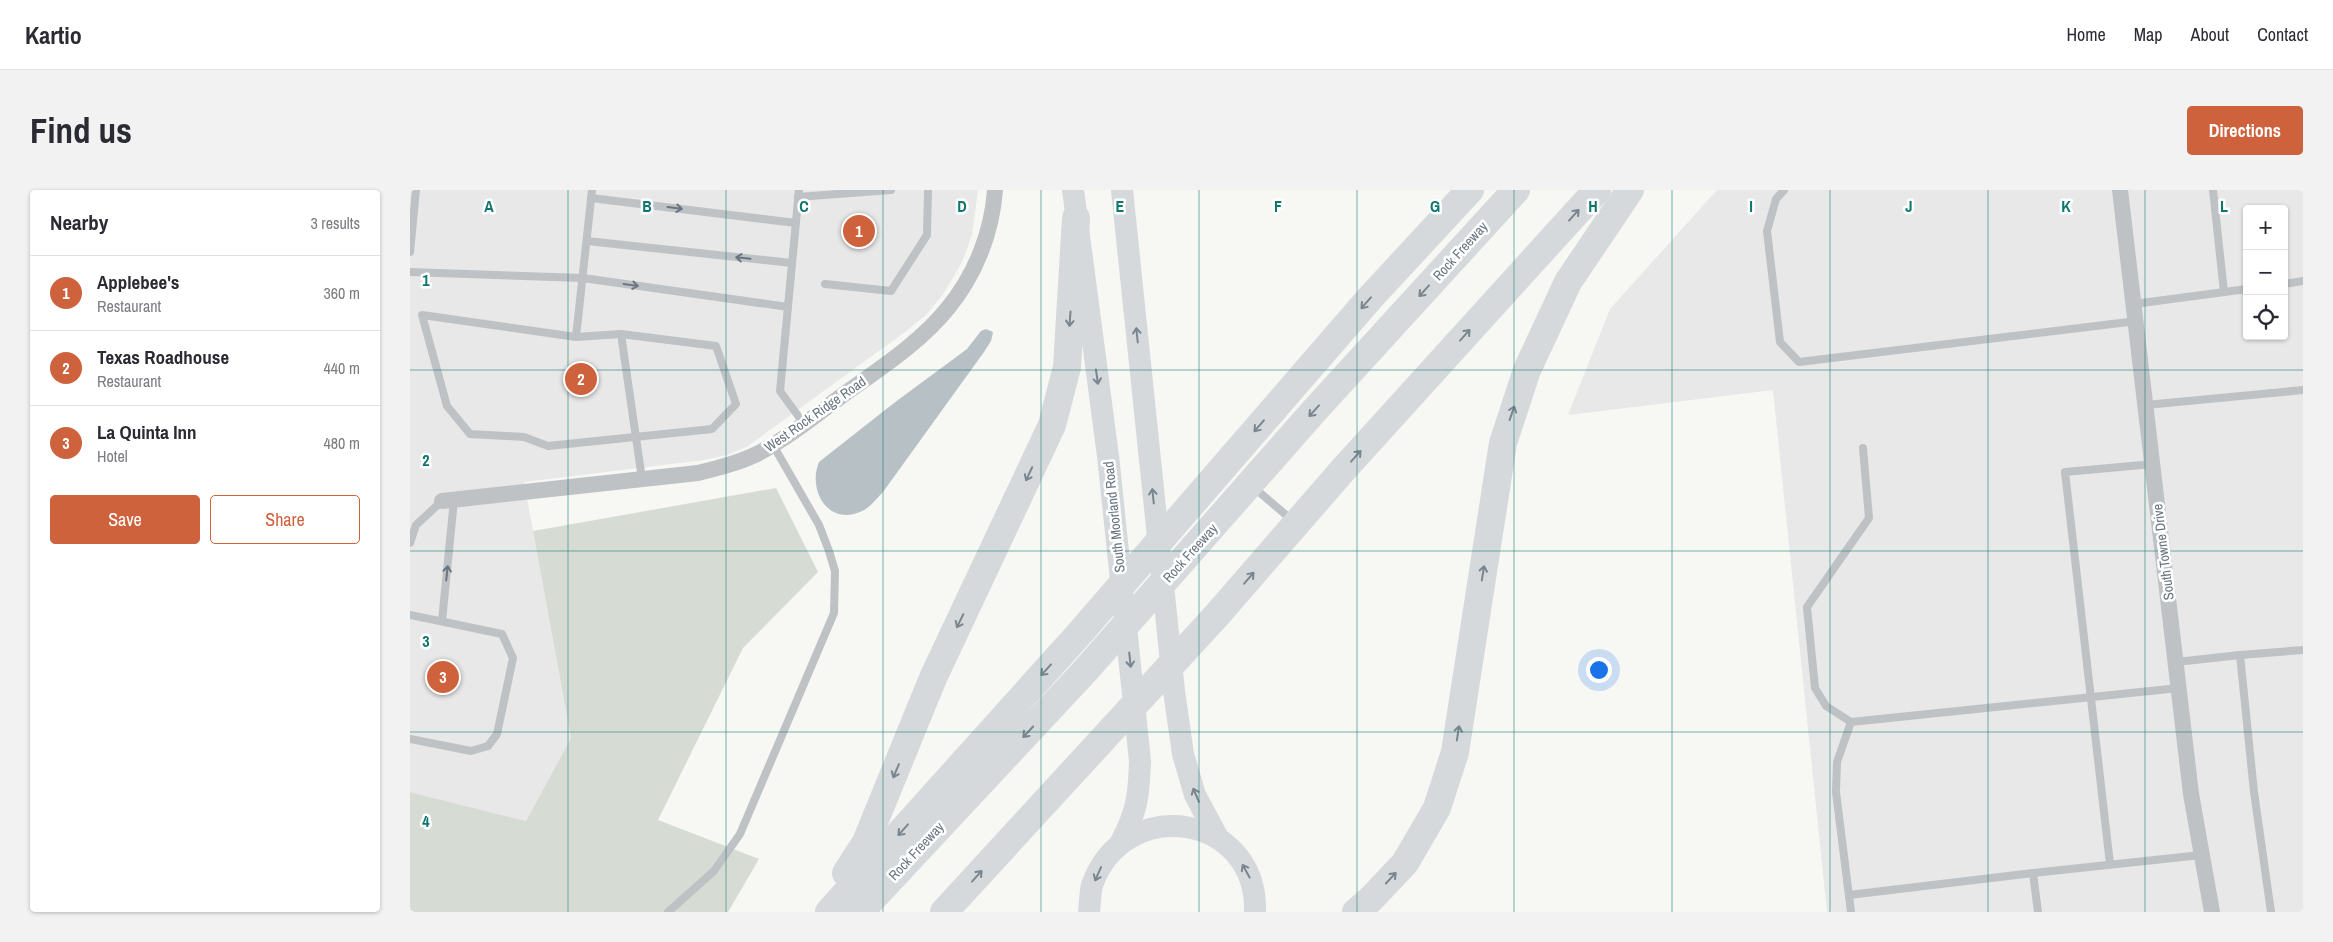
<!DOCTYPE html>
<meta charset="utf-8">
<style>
:root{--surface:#fff;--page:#f2f2f3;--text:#2b2b33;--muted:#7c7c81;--line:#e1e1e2;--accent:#ce623d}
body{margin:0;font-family:"Archivo Narrow",sans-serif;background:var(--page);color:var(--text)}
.controls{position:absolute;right:15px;top:15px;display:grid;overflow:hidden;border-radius:5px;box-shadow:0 1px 4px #0004}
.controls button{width:45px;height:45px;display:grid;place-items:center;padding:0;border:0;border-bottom:1px solid var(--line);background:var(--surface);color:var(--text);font:25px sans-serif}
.you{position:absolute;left:1188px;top:479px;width:18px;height:18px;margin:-12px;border:4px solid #fff;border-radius:50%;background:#1a73e8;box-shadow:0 0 0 8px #1a73e833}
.badge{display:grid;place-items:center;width:32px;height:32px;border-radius:50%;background:var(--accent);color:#fff;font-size:16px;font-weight:700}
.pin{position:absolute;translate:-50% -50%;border:2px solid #fff;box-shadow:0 1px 5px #0006}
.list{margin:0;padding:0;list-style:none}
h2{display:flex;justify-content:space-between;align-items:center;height:65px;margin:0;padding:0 20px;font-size:21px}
h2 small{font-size:16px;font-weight:400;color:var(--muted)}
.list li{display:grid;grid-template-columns:32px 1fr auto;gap:15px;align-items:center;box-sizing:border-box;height:75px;padding:0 20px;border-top:1px solid var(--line)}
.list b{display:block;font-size:19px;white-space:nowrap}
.list p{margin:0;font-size:16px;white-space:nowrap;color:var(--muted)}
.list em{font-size:16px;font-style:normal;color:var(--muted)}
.actions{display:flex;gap:10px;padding:15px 20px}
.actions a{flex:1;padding:11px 0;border:1px solid var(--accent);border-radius:5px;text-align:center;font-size:18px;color:var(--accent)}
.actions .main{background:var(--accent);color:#fff}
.icon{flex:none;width:28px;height:28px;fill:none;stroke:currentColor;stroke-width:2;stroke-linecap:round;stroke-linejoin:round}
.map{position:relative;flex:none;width:1893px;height:722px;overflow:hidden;border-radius:5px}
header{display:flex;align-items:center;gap:30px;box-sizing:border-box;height:70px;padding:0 25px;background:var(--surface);border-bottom:1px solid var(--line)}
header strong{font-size:24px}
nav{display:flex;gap:28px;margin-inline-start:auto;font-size:18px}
.intro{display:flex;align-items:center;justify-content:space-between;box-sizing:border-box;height:120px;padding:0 30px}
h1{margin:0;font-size:35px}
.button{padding:12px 22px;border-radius:5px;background:var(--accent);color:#fff;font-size:18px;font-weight:700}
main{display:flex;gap:30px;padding:0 30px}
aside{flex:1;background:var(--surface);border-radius:5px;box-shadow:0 1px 4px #0004}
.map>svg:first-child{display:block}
.built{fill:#e7e8e7;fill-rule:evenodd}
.green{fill:#d6dbd4}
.water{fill:#b7c1c5}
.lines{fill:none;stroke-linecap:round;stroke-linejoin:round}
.lane{stroke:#bec2c5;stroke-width:8}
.street{stroke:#bec2c5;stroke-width:16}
.secondary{stroke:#d5d9dc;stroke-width:22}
.highway{stroke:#d5d9dc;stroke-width:28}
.oneway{stroke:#697681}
.oneway2{stroke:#79858f}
.grid{fill:none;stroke:#0f766e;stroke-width:1;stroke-opacity:0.55}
.labels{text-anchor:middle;stroke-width:5;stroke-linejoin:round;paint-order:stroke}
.street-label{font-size:14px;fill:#697681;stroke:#fff}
.grid-label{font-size:16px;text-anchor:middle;font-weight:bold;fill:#0f766e;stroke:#fff;stroke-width:5;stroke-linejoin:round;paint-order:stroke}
</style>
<header>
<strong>Kartio</strong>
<nav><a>Home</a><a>Map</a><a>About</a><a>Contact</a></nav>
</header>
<div class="intro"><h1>Find us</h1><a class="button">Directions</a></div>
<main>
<aside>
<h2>Nearby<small>3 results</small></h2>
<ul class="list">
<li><span class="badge">1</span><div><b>Applebee's</b><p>Restaurant</p></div><em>360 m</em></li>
<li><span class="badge">2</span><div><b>Texas Roadhouse</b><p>Restaurant</p></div><em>440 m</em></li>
<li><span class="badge">3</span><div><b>La Quinta Inn</b><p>Hotel</p></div><em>480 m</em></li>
</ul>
<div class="actions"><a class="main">Save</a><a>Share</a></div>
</aside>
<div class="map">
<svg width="1893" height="722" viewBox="0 0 1893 722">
<rect width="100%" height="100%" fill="#f7f7f4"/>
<g class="built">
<polygon points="0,0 568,0 562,45 552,72 534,103 517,124 495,142 338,256 317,265 294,270 114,292 161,548 116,631 0,602"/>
<path d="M1307 0H1893V722H1417L1363 200 1158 225 1200 119ZM1837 19H1874V146H1837Z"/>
</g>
<polygon class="green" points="366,298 408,382 333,458 248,630 349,669 318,722 0,722 0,602 116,631 161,548 123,341"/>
<path class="water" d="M576 139 583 142 581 151 574 162 473 302C467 308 460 318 452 321 419 337 397 301 409 272L484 213 557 159 571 141Z"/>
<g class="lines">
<g class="lane">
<polyline points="389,0 370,201 394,234"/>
<polyline points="1374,0 1366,9 1357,41 1370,152 1389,172 1727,131"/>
<polyline points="1803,0 1814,102"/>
<polyline points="388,7 481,0"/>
<polyline points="181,8 386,33"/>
<polyline points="177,51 382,73"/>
<polyline points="0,62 6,0"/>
<polyline points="0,82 173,88 378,117"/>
<polyline points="415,94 481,101 517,45 518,0"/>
<polyline points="1874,94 1893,91"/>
<polyline points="1724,114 1837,99"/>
<polygon points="12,125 166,147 211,144 306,156 326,214 302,239 138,256 114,247 60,244 37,216"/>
<polyline points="211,144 232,289"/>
<polyline points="166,147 182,0"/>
<polyline points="1736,215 1893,200"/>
<polyline points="842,296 883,331"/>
<polyline points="0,353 6,335 32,311"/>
<polyline points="0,425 92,444 103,468 87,544 78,556 61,561 0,549"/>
<polyline points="32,431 44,310"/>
<polyline points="1830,465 1893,460"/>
<polyline points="1766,472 1830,465 1844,602 1861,722"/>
<polyline points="1441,532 1416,516 1405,498 1397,417 1459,328 1453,258"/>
<polyline points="1700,674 1655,282 1743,274"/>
<polyline points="1439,705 1623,683"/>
<polyline points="258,722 304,681 330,644 424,423 425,381 419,361 409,335 363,255"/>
<polyline points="1441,722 1426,602 1427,572 1441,532 1769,498"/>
<polyline points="1628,722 1623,683 1791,665"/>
</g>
<g class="street">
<polyline points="1710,0 1781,604 1802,722"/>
<path d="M32 311 288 283C308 278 329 273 349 263 379 247 406 225 433 205 469 179 510 153 538 118 565 85 582 43 585 0"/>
</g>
<g class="secondary">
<path d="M663 0 698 266 730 571C729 606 727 621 711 652"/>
<polyline points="712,0 764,501 773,564 785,605 808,648"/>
<path d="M679 722C680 714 680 703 682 695 715 603 848 624 845 722"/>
</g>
<g class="highway">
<polyline points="436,683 456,652 523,488 642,235 657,177 666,28"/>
<polyline points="419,722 669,444 960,108 1060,0"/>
<polyline points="450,722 675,481 904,221 1106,0"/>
<polyline points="534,722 807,425 932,281 1187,0"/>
<polyline points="946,722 961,709 995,673 1027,618 1045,562 1093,253 1117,180 1158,92 1220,0"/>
</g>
</g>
<defs><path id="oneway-shaft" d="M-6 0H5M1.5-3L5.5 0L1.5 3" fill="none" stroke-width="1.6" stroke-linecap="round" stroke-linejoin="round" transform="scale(1.25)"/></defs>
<g class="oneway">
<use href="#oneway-shaft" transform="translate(265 18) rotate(7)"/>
<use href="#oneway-shaft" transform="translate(333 68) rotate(-174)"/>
<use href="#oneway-shaft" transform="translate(221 95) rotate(8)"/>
<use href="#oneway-shaft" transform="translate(37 383) rotate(-84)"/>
</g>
<g class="oneway2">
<use href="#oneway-shaft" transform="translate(1164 25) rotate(-48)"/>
<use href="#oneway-shaft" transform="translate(1014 101) rotate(132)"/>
<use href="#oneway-shaft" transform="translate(956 113) rotate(131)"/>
<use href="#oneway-shaft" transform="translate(660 129) rotate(94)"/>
<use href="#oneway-shaft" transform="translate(727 145) rotate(-96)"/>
<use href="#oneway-shaft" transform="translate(1055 145) rotate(-48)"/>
<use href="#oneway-shaft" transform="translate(687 187) rotate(82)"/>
<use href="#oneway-shaft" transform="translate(904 221) rotate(132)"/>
<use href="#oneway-shaft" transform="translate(1102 223) rotate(-71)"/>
<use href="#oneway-shaft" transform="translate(849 236) rotate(131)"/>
<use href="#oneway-shaft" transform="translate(946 266) rotate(-48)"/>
<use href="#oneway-shaft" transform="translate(619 284) rotate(115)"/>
<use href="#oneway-shaft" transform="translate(743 306) rotate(-96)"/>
<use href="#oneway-shaft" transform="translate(1073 383) rotate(-81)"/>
<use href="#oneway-shaft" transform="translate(839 388) rotate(-49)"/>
<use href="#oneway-shaft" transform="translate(550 431) rotate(116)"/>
<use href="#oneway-shaft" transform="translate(720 470) rotate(84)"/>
<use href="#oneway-shaft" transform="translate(636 480) rotate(132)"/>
<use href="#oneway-shaft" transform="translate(618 542) rotate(133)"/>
<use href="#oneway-shaft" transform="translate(1048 543) rotate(-81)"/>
<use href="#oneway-shaft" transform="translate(486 581) rotate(113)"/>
<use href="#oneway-shaft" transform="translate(786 605) rotate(-113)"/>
<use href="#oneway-shaft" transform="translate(493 640) rotate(132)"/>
<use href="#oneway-shaft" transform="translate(836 681) rotate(-119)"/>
<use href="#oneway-shaft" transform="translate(688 684) rotate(114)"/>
<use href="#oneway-shaft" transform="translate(567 686) rotate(-48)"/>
<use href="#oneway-shaft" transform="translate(981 688) rotate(-47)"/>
</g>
<path class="grid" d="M158 0V722M316 0V722M473 0V722M631 0V722M789 0V722M947 0V722M1104 0V722M1262 0V722M1420 0V722M1578 0V722M1735 0V722M0 180H1893M0 361H1893M0 542H1893"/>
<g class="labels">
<g class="street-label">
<text transform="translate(1050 61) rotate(-48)" y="5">Rock Freeway</text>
<text transform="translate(405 224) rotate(-35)" y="5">West Rock Ridge Road</text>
<text transform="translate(704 327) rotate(-96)" y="5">South Moorland Road</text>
<text transform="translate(1753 362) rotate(-97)" y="5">South Towne Drive</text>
<text transform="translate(780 363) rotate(-48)" y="5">Rock Freeway</text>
<text transform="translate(506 661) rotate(-47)" y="5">Rock Freeway</text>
</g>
</g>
<g class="grid-label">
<text x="79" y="22">A</text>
<text x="237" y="22">B</text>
<text x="394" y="22">C</text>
<text x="552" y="22">D</text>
<text x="710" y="22">E</text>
<text x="868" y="22">F</text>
<text x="1025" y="22">G</text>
<text x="1183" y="22">H</text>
<text x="1341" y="22">I</text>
<text x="1499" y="22">J</text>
<text x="1656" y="22">K</text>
<text x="1814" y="22">L</text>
<text x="16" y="96">1</text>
<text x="16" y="276">2</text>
<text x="16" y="457">3</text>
<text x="16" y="637">4</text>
</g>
</svg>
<div class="controls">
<button>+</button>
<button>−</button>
<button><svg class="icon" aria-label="locate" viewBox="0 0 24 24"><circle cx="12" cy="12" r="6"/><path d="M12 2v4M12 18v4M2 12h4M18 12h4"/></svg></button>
</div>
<div class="you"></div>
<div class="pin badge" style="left:449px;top:41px">1</div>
<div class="pin badge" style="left:171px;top:189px">2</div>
<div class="pin badge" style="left:33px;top:487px">3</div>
</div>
</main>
